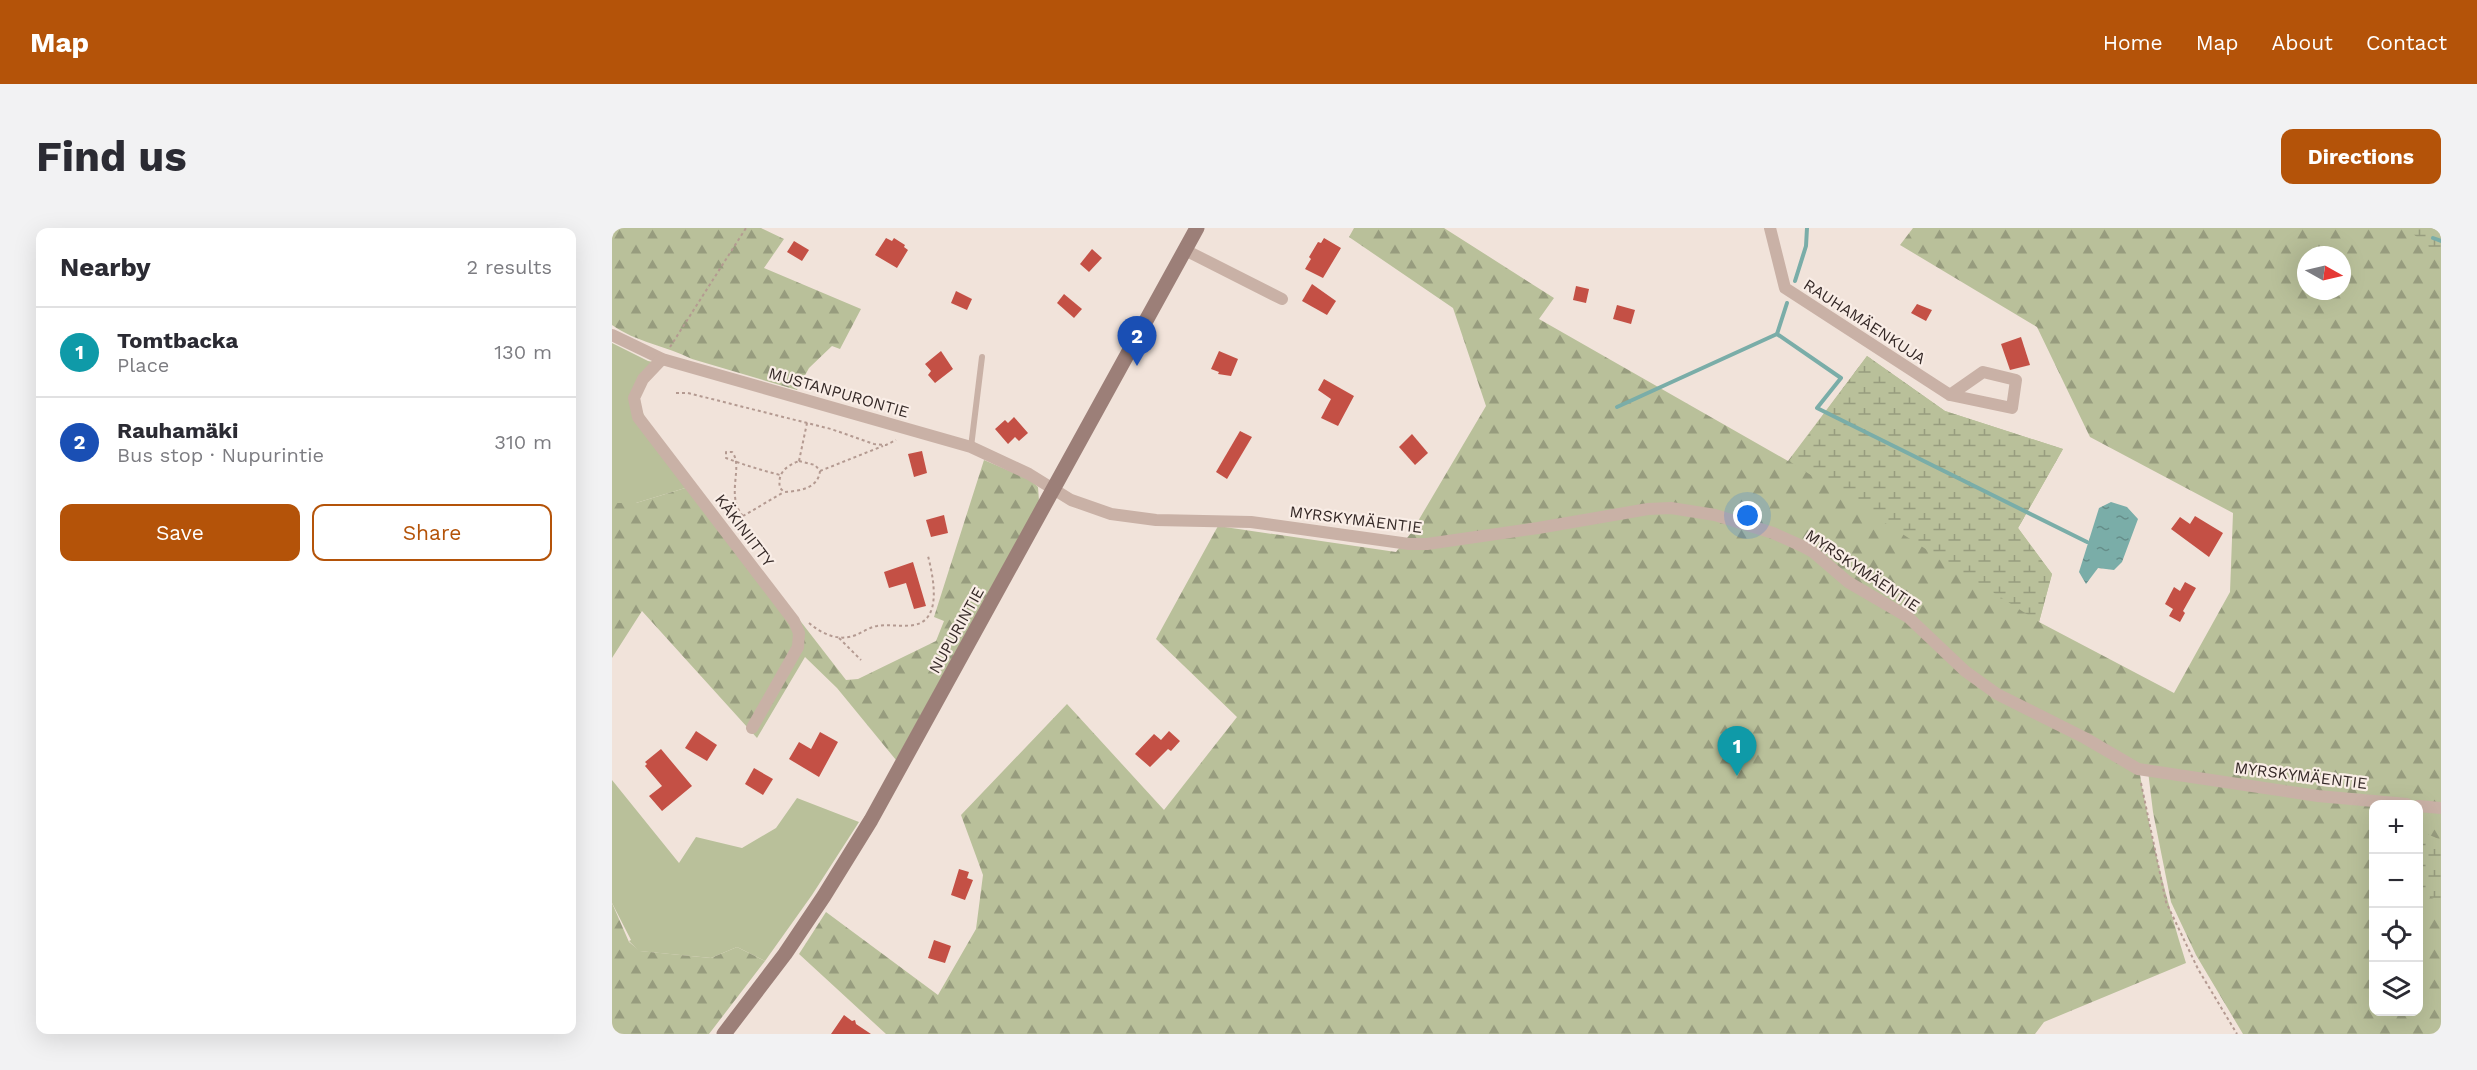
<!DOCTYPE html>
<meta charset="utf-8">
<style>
:root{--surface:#fff;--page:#f2f2f3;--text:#2b2b33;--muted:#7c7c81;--line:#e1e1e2;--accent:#b45309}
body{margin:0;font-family:"Work Sans",sans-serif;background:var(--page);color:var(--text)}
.controls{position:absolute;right:18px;bottom:18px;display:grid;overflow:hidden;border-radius:12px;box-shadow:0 6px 24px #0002}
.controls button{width:54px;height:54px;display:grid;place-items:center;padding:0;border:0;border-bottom:2px solid var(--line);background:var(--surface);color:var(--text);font:30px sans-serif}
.compass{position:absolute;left:1685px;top:18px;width:54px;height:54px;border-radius:50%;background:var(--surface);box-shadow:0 6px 24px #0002;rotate:98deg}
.you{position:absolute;left:1136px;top:288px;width:21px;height:21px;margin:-15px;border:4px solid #fff;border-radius:50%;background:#1a73e8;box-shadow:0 0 0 9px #1a73e833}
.badge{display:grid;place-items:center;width:39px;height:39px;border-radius:50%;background:var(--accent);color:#fff;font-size:20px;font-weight:700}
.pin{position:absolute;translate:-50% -50px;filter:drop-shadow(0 2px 3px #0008)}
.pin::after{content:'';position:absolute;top:32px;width:21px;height:18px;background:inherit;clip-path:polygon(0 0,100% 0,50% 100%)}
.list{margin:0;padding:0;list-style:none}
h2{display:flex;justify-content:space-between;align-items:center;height:78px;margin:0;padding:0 24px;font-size:26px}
h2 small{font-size:20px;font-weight:400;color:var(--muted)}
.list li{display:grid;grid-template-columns:39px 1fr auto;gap:18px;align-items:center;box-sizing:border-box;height:90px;padding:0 24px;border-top:2px solid var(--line)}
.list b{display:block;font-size:22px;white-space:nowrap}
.list p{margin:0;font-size:20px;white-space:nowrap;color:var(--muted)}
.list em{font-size:20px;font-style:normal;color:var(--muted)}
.actions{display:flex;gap:12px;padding:18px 24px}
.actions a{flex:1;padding:14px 0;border:2px solid var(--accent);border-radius:12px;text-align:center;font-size:21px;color:var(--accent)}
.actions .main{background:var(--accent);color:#fff}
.icon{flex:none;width:33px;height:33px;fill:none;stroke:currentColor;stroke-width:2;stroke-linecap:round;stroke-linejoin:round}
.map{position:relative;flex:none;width:1829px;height:806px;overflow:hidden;border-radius:12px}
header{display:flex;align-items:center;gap:36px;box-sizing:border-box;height:84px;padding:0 30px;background:var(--accent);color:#fff}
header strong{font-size:28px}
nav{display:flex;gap:33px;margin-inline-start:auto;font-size:21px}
.intro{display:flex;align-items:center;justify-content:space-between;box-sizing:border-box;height:144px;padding:0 36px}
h1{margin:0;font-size:42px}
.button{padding:15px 27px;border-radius:12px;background:var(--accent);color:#fff;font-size:21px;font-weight:700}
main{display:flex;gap:36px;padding:0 36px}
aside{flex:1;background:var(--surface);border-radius:12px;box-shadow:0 6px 24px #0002}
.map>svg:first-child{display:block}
.green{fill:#b9c09a}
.forest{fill:url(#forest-firs);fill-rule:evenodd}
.wetland{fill:url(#wetland-marsh)}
.water{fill:url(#water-ripples)}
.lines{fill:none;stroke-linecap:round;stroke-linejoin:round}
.stream{stroke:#7aada8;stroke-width:4}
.building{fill:#c45045}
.path{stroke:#b49a91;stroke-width:2;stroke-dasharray:3 3;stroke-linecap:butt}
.lane{stroke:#c9b1a6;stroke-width:6}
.street{stroke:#c9b1a6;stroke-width:12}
.secondary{stroke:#9c7f78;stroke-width:15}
.labels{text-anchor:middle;stroke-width:4.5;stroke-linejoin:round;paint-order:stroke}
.street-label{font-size:16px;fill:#352927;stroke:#f9ede6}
</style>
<header>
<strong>Map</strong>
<nav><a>Home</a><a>Map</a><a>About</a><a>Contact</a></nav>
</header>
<div class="intro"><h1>Find us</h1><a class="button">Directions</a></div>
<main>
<aside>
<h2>Nearby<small>2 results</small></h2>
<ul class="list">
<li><span class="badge" style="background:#0f9aa8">1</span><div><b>Tomtbacka</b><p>Place</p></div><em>130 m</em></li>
<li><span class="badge" style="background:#1a4fb4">2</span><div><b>Rauhamäki</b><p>Bus stop · Nupurintie</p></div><em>310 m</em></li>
</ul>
<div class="actions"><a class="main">Save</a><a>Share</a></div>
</aside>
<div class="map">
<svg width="1829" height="806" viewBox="0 0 1829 806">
<defs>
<pattern id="forest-firs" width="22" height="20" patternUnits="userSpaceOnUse" patternTransform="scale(1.5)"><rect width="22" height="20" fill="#b9c09a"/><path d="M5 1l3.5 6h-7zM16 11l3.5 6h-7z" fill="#979c7e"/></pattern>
<pattern id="wetland-marsh" width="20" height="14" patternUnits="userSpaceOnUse" patternTransform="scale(1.5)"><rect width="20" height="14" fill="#b9c09a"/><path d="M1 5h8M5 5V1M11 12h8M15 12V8" fill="none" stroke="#979c7e"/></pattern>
<pattern id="water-ripples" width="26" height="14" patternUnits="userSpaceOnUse" patternTransform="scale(1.5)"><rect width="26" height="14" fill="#7aada8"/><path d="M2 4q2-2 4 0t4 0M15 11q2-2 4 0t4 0" fill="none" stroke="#658d89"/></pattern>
</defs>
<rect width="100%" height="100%" fill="#f1e3da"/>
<g class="green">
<path d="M0 115 36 133 51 136C43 146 28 158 28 171 27 195 69 237 83 257L24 275H0Z"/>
<polygon points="0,552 67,635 84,609 130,620 164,600 185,570 247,594 200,667 153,733 125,719 99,730 27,723 17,713 19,712 0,675"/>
</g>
<g class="forest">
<path d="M0 0H149L172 11 152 40 249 81 228 121 220 118 197 140 185 162 80 131C54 118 24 114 0 97Z"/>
<path d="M742 0H832L942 70 927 91 1176 233 1255 128 1333 183 1451 221 1406 300 1440 346 1427 394 1562 465 1618 364 1621 285 1478 209 1425 99 1288 17 1301 0H1829V806H1631L1584 727 1559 674 1541 584 1536 543 1527 541C1538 608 1554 671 1574 735L1432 794 1423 806H274L187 726 214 684 326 767 364 701 371 647 349 587 455 476 552 582 625 489 544 411 606 298 784 324 799 305 874 178 841 80 737 9ZM1694 27H1730V63H1694ZM1762 576H1806V784H1762Z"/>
<polygon points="372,232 419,252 426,259 427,273 284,532 225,460 193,429 145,510 30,383 0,430 0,275 24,275 83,257 234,452 246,451 324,413 332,393 322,389"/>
<polygon points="0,675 17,714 28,723 99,730 125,719 153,733 97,806 0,806"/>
</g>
<g class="wetland">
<polygon points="1794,0 1829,0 1829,29"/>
<polygon points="1255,128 1333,183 1451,221 1406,300 1440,346 1427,394 1177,233"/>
<polygon points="1806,602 1829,612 1829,676 1807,661"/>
</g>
<polygon class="water" points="1499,274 1515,279 1526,291 1510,334 1502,342 1486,340 1474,356 1467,344 1487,280"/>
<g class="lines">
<g class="stream">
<polyline points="1821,10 1829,13"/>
<polyline points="1183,53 1194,18 1195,0"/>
<polyline points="1175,75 1165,106 1229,150 1205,180 1475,314"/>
<polyline points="1005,179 1165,106"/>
</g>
</g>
<g class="building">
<polygon points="274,10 280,13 282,10 293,17 292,19 296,22 285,40 263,27"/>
<polygon points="712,10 729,20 711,50 693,41 699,31 697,29 706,14 709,15"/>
<polygon points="182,13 197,22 190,33 175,24"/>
<polygon points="480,21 490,30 477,44 468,36"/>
<polygon points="700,56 724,73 715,87 690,73"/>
<polygon points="964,58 977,61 974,75 961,72"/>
<polygon points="344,63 360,71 355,82 339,75"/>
<polygon points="452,66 470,81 462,90 445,75"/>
<polygon points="1305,76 1320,82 1314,93 1299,85"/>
<polygon points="1005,77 1023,82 1019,96 1001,91"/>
<polygon points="1409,109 1418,137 1398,142 1389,116"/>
<polygon points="329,123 341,141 323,155 316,147 319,143 313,136"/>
<polygon points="607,123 626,131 619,148 606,146 607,144 599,141"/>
<polygon points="712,151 742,168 726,198 709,190 719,171 706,162"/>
<polygon points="402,189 416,205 407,213 403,209 396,216 383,201 393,192 396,195"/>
<polygon points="628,203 640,209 615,251 604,244"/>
<polygon points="800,206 816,225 803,237 787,219"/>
<polygon points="310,223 315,245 302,249 296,226"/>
<polygon points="332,287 336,305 319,309 314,292"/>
<polygon points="1583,288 1611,305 1597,329 1559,301 1568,289 1578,296"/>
<polygon points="301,334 314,378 302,381 294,355 277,360 272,344"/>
<polygon points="1573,354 1584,360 1571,383 1573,385 1568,394 1557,388 1561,381 1553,376 1562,359 1568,363"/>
<polygon points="84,503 105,517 95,533 73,520"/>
<polygon points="557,503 568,513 559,523 556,521 538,539 523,526 542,506 549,512"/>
<polygon points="208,504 226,514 207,549 177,531 187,514 199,521"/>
<polygon points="49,521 80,558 50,583 37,568 50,558 33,538 35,536 33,534"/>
<polygon points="142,540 161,551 151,567 133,556"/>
<polygon points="347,641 357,644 355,650 361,652 353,672 339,667"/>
<polygon points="322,712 339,718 333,735 316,730"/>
<polygon points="232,787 240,793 243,792 244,796 259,806 219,806"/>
</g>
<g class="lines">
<g class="path">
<polyline points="58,119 134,0"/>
<polyline points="64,165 76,165 219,201 262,216 274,217 284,212"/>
<path d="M187 233 203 237 208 243C206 261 187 263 172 264L168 260C165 245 174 238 187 233Z"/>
<polyline points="187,233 195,195"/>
<polyline points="208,243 271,218"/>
<path d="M131 288C113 268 132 238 120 224H114V230C132 237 149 242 168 247"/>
<polyline points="127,299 127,294 131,288 172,264"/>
<path d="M197 395C210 406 227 414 244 407 251 404 258 399 265 398 277 396 290 399 302 397 331 392 321 348 316 328"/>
<polyline points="227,410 249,432"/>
<polyline points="1529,555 1554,674 1586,741 1625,806"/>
</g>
<polyline class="lane" points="359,219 370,129"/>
<g class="street">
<polyline points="1158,0 1173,60 1338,167 1400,180 1404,152 1371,144 1338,167"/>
<polyline points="573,22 670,71"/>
<polyline points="0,107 50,131 359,219 417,246 459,272 499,286 544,292 639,294 797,316 815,316 926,300 1036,281 1059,280 1103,287 1161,305 1190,318 1201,324 1236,354 1296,389 1353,443 1385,466 1473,510 1526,541 1706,568 1795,576"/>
<polyline points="50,131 31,151 22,170 26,189 182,393 187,405 186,419 140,500"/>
<polyline points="1806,578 1829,580"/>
</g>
<polyline class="secondary" points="112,806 173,726 212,668 259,592 585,0"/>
</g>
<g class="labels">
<g class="street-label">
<text transform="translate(1253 93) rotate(33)" y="6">RAUHAMÄENKUJA</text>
<text transform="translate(227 164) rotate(16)" y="6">MUSTANPURONTIE</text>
<text transform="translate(744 291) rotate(7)" y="6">MYRSKYMÄENTIE</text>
<text transform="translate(133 302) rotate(53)" y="6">KÄKINIITTY</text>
<text transform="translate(1251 342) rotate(34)" y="6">MYRSKYMÄENTIE</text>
<text transform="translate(344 402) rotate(-61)" y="6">NUPURINTIE</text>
<text transform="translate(1689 547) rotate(7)" y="6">MYRSKYMÄENTIE</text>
</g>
</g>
</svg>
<div class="controls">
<button>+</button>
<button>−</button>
<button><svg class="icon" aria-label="locate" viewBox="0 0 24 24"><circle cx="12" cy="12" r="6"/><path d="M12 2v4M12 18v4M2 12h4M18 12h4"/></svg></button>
<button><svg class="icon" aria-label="layers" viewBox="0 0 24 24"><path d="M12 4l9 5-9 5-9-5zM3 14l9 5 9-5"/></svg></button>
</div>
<svg class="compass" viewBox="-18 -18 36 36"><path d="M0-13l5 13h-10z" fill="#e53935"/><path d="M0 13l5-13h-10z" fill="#7c7c81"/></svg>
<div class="you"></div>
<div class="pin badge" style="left:1125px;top:548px;background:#0f9aa8">1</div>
<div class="pin badge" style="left:525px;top:138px;background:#1a4fb4">2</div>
</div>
</main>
